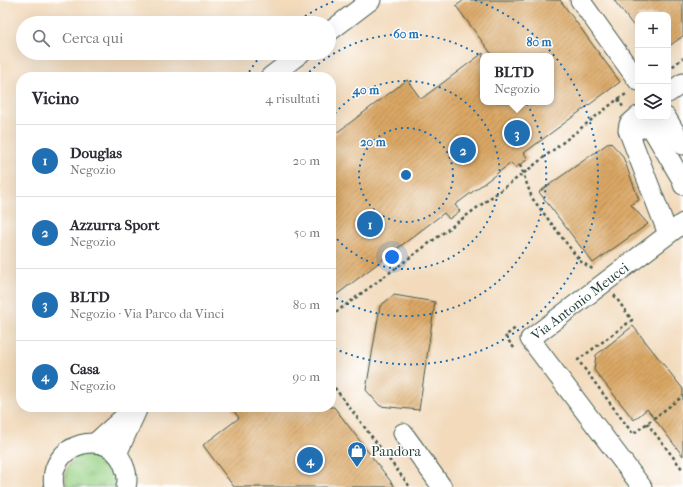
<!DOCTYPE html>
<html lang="it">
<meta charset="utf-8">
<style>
:root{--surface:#fff;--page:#f2f2f3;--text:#2b2b33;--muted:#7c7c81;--line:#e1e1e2;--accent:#1f6fb2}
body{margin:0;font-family:"IM FELL French Canon",serif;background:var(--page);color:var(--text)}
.controls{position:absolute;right:12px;top:12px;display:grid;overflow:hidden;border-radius:8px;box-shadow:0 4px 16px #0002}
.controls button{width:36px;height:36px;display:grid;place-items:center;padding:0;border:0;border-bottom:1px solid var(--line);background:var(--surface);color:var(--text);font:20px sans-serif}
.you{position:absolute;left:392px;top:257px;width:14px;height:14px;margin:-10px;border:3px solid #fff;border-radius:50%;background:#1a73e8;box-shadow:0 0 0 6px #1a73e833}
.badge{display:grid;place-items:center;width:26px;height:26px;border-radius:50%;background:var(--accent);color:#fff;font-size:13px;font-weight:700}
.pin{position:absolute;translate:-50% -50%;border:2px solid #fff;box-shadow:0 1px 4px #0006}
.popup{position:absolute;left:480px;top:53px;width:74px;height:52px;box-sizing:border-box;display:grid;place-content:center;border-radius:8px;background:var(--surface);filter:drop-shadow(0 1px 3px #0005);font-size:13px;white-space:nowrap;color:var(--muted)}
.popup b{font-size:15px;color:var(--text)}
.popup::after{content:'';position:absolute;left:50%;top:100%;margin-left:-8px;border:8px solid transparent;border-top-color:var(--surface)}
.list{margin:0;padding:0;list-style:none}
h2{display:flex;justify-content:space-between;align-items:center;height:52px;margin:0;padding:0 16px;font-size:17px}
h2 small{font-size:13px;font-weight:400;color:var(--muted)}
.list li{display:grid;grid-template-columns:26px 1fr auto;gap:12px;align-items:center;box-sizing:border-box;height:72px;padding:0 16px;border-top:1px solid var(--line)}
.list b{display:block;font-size:15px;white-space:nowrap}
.list p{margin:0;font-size:13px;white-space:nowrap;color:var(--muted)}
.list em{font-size:13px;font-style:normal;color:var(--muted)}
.icon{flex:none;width:22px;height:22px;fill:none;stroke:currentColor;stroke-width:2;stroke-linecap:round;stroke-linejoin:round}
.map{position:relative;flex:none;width:683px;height:487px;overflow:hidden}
.search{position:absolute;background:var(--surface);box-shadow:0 4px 16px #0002;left:16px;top:16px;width:320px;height:44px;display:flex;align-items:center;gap:10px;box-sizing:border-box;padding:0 14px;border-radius:22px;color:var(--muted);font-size:15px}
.panel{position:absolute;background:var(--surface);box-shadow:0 4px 16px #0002;left:16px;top:72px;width:320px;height:340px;border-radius:16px}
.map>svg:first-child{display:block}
.grass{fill:url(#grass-tufts);stroke:#5b865c}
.building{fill:url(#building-hatch)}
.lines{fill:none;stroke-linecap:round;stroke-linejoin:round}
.minor-casing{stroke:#3f5548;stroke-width:21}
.path{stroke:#3f5548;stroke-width:2.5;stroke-dasharray:3 3;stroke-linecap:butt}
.minor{stroke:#fff;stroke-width:19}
.ring{fill:none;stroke:#1f6fb2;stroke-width:2;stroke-dasharray:2 4}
.labels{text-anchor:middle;stroke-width:3;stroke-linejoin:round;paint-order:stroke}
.street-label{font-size:14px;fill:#1f3d34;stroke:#fff}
.poi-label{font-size:14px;fill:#1f3d34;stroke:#fff;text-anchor:start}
.centre{fill:#1f6fb2;stroke:#fff;stroke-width:2}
.ring-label{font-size:12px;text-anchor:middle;font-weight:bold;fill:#1f6fb2;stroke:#fff;stroke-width:3;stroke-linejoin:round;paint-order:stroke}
</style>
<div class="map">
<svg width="683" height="487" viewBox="0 0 683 487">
<defs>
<pattern id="grass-tufts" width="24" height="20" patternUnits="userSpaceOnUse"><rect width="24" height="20" fill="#97d084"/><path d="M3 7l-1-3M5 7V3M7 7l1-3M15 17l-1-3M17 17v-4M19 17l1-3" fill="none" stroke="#7baa6d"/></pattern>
<pattern id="building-hatch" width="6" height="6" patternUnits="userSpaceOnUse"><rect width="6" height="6" fill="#daa765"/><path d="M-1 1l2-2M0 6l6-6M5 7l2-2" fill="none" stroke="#b08954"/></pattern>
</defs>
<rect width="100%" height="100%" fill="#fff"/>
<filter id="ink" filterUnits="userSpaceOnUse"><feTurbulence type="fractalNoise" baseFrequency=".025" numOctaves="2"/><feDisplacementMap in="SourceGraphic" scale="8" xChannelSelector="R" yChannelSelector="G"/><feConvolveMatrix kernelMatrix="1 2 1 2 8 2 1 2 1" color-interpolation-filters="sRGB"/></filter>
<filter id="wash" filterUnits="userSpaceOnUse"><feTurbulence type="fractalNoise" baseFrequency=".012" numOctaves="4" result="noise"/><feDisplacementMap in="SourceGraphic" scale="16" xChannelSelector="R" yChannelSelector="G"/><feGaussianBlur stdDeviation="0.9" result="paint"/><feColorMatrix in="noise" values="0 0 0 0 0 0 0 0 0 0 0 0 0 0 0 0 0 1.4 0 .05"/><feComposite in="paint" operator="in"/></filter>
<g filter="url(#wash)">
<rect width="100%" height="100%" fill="#f2dabb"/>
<path class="grass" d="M83 453C106 451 119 465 114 487H67C63 471 69 460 83 453Z"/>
<g id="blocks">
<g class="building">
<polygon points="464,0 560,0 620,82 524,153 528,159 515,168 511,163 455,205 460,211 449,219 444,213 331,299 331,137 407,80 421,99 483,53 483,102 551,102 551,56 493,56 456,6"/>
<polygon points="614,0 683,0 683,36 668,47 668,15 638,15 638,32"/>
<polygon points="610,142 622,155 625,162 639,200 631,205 648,224 593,263 539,192"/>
<polygon points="394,295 435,302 419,410 380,406 366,390 380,306"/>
<polygon points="633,326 683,389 683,456 647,409 634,420 594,370 596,355"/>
<polygon points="231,407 334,407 395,487 234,487 203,445 239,418"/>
</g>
</g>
</g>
<g filter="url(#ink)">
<use href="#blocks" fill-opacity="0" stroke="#3f5548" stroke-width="1"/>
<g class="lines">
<defs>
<g id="minor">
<polyline points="580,0 638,81"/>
<polyline points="329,32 371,0"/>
<polyline points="270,77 301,53"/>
<polyline points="668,93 683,83"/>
<polyline points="638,116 629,124 628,130 668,234"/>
<polyline points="666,117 683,145"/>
<polyline points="639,129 649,124 682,180 683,185"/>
<polyline points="403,433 442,487"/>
<polyline points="95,443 135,407"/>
<polyline points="117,454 137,410"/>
<path d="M54 487C46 443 110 425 124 466 127 473 128 480 126 487"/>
<path id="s1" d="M642 487 530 339 683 223"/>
</g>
</defs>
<use href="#minor" class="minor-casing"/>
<g class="path">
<polyline points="668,70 683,58"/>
<polyline points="618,99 623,107"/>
<polyline points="520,165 532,198 580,261 594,270"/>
<polyline points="614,295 632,320 578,360 633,434 683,396"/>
<polyline points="331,316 524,173 618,99 628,93"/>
<polyline points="514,348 505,336 517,327"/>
<polyline points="331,383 410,487"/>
<polyline points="647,423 683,470"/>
</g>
<use href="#minor" class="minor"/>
</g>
</g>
<g class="ring">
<circle cx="406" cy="175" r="47"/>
<path d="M331 118A94 94 0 1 1 331 232"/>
<path d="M305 76A141 141 0 1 1 331 295"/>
<path d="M246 77A188 188 0 0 1 262 54M295 23A188 188 0 0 1 337 0M475 0A188 188 0 1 1 331 347"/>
</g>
<defs>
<symbol id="shop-pin" viewBox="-11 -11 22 30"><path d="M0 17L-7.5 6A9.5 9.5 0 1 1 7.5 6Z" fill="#1f6fb2" stroke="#fff"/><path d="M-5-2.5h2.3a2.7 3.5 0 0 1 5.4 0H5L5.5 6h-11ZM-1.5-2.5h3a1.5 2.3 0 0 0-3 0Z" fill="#fff"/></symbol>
</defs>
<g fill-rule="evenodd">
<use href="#shop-pin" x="346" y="440" width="22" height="30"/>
</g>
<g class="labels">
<g class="street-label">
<text dy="5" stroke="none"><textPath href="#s1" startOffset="248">Via Antonio Meucci</textPath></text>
</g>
<g class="poi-label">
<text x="371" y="456">Pandora</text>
</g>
</g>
<circle cx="406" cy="175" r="6" class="centre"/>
<g class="ring-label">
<text x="406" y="38">60 m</text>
<text x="539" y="46">80 m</text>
<text x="366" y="94">40 m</text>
<text x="373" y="146">20 m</text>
</g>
</svg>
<div class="controls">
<button>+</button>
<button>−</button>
<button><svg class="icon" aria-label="layers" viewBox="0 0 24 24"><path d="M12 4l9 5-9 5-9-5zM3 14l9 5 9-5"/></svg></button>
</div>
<div class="you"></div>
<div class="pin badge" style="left:370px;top:224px">1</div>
<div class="pin badge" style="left:463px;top:150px">2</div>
<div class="pin badge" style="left:517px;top:133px">3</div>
<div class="popup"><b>BLTD</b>Negozio</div>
<div class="pin badge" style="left:310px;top:460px">4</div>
<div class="search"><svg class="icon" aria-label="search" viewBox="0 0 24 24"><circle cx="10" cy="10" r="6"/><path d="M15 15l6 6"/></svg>Cerca qui</div>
<section class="panel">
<h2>Vicino<small>4 risultati</small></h2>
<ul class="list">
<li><span class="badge">1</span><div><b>Douglas</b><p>Negozio</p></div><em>20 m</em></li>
<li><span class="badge">2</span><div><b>Azzurra Sport</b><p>Negozio</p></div><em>50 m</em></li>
<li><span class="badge">3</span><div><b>BLTD</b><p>Negozio · Via Parco da Vinci</p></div><em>80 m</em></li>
<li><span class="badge">4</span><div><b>Casa</b><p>Negozio</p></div><em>90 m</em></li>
</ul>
</section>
</div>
